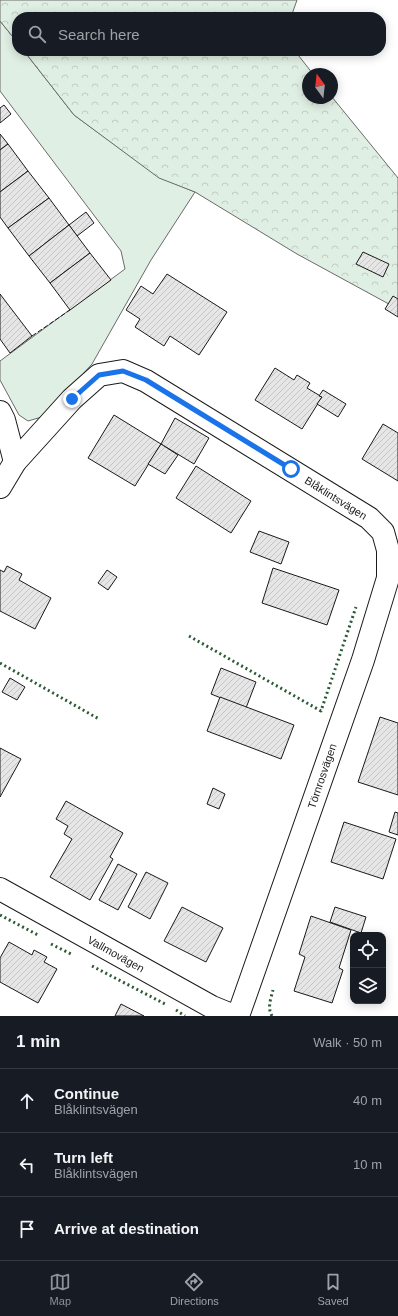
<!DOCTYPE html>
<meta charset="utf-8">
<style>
:root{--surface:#171b24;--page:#242831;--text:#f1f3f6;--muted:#9ea1a6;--line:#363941;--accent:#8c9099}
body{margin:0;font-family:Arial,sans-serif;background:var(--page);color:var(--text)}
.controls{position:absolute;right:12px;bottom:12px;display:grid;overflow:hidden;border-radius:8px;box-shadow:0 2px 10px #0003}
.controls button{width:36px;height:36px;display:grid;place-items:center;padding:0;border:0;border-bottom:1px solid var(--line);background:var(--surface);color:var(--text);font:20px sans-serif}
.compass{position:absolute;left:302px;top:68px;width:36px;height:36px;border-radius:50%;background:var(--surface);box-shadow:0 2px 10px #0003;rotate:345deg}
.stop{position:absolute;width:12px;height:12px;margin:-9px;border:3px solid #1a73e8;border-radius:50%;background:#fff}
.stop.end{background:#1a73e8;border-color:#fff;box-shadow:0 1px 4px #0008}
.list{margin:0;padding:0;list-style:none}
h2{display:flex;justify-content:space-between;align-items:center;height:52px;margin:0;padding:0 16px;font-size:17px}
h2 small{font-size:13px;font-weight:400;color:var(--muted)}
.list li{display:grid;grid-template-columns:26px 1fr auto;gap:12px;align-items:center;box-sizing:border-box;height:64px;padding:0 16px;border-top:1px solid var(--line)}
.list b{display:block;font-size:15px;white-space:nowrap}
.list p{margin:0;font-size:13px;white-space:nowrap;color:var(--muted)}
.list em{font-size:13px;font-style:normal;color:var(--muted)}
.icon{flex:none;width:22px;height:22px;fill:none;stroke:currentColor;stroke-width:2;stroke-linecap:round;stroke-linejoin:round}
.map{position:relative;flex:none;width:398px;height:1016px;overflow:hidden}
.search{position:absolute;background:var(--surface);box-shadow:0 2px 10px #0003;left:12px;right:12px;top:12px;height:44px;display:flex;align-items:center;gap:10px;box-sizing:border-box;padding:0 14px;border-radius:16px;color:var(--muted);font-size:15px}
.sheet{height:244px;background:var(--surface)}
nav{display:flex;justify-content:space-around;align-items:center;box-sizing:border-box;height:56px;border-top:1px solid var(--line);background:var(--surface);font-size:11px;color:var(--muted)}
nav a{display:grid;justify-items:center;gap:2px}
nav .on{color:var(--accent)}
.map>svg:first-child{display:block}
.grass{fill:#e0efe3;stroke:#6a6a6a}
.forest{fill:url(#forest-crowns);stroke:#6a6a6a}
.building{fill:url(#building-hatch);stroke:#1a1a1a}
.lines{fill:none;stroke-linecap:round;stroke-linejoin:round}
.minor-casing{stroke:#1a1a1a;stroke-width:24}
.minor{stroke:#fff;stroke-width:22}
.hedge{stroke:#2b5a34;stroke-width:3;stroke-dasharray:2 3;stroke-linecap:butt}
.fence{stroke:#1a1a1a;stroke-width:1;stroke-dasharray:5 2;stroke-linecap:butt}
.route{stroke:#1a73e8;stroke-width:5}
.labels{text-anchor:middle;stroke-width:3;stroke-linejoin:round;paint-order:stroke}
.street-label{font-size:11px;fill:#1a1a1a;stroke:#fff}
</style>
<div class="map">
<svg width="398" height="1016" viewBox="0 0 398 1016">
<defs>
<pattern id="forest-crowns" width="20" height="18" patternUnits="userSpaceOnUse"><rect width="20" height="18" fill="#e0efe3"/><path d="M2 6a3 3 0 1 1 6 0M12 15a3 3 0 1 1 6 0" fill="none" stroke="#c0ccc2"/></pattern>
<pattern id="building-hatch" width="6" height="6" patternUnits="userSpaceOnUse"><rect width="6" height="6" fill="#e6e6e6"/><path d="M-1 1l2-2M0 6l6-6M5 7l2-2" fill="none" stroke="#c5c5c5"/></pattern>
</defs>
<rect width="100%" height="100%" fill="#fff"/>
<polygon class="grass" points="0,21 17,42 17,51 24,51 74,115 159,177 195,192 151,260 92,364 45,416 28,421 19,415 0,380 0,361 125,269 121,251 0,91"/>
<g class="forest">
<polygon points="0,0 297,0 291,17 17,17 17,42 0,21"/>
<polygon points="24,51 295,51 313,74 308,74 308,98 332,98 332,97 398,178 398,309 297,254 195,192 159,178 74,115"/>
</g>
<g class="building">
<polygon points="4,105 11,114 0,123 0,108"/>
<polygon points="0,134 8,144 0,150"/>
<polygon points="8,144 28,171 0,192 0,150"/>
<polygon points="28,171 49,198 8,228 0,217 0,192"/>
<polygon points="49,198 69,225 29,256 8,228"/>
<polygon points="86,212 94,223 77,236 69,225"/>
<polygon points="69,225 90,253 50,283 29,256"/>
<polygon points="363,252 389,264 383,277 356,264"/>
<polygon points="90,253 111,280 70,310 50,283"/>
<polygon points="167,274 227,312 199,355 170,336 164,346 135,327 140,319 126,310 141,286 153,294"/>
<polygon points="0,294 32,336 10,353 0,339"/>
<polygon points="393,296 398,299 398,317 385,309"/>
<polygon points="275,368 294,380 297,375 310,383 307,388 322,397 302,429 255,400"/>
<polygon points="323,390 346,404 338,417 317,404 322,397 319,396"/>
<polygon points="114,415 161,444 135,486 88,458"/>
<polygon points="175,418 209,438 194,464 161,444"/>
<polygon points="383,424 398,433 398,481 362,459"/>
<polygon points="161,444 178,455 165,474 148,464"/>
<polygon points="196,466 251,501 231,533 176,498"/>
<polygon points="259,531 289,542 281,564 250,552"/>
<polygon points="7,566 22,574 19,580 51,598 35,629 0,611 0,570 4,572"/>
<polygon points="273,568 339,590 327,625 262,603"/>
<polygon points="107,570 117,577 108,590 98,583"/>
<polygon points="221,668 256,682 246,708 211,694"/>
<polygon points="10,678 25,687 17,700 2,692"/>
<polygon points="220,697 294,725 281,759 207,731"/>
<polygon points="380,717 398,723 398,795 358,782"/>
<polygon points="0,748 21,759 0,797"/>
<polygon points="213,788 225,794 219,809 207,804"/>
<polygon points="66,801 123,833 110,857 113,859 90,900 50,877 72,839 64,834 68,826 56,819"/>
<polygon points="395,812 398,813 398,835 389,832"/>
<polygon points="344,822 396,839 383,879 331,862"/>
<polygon points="118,864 137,874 118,910 99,900"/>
<polygon points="146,872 168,883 150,919 128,907"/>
<polygon points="182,907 223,928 206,962 164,941"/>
<polygon points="335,907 366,917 361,933 330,922"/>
<polygon points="311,916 351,930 339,968 343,970 332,1003 294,991 305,957 299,954"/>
<polygon points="9,942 32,955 34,950 47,957 44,962 57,969 38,1003 0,982 0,958"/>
<polygon points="121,1004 144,1016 115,1016"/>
</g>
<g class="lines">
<defs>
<g id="minor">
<polyline points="0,412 4,420 15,462"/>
<polyline points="0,487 15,462 72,399 99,375 123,371 146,381 369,518 383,532 388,550 388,578 363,660 238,1016"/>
<polyline points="0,889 212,1007 234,1016"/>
</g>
</defs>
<use href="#minor" class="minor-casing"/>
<use href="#minor" class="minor"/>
<g class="hedge">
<polyline points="189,636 321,711 356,607"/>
<polyline points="0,663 99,719"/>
<polyline points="0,915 38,935"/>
<polyline points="51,944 73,955"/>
<polyline points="92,966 167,1005"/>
<polyline points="176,1010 185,1016"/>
<path d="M272 1016C267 1008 271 998 273 990"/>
</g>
<polyline class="fence" points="32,336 70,310"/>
</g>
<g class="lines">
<polyline class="route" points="72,399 99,375 123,371 146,380 291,469"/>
</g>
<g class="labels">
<g class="street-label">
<text transform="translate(336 498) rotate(32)" y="4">Blåklintsvägen</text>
<text transform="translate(322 776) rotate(-71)" y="4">Törnrosvägen</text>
<text transform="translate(116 954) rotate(29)" y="4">Vallmovägen</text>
</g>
</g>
</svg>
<div class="controls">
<button><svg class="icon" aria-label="locate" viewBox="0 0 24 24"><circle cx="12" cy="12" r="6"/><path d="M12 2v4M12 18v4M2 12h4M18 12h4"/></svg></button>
<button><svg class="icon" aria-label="layers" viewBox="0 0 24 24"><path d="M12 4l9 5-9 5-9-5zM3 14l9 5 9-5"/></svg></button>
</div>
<svg class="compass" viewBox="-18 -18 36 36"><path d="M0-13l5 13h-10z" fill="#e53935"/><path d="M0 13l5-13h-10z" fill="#9ea1a6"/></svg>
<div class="stop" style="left:291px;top:469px"></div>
<div class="stop end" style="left:72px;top:399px"></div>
<div class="search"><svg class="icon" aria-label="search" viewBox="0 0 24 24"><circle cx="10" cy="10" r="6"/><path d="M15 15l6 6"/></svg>Search here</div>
</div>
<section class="sheet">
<h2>1 min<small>Walk · 50 m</small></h2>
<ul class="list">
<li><svg class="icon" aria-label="ahead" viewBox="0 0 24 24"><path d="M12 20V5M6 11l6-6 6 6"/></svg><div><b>Continue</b><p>Blåklintsvägen</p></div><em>40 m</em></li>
<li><svg class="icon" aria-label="left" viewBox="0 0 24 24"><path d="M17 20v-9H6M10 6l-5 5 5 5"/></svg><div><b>Turn left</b><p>Blåklintsvägen</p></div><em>10 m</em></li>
<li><svg class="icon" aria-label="arrive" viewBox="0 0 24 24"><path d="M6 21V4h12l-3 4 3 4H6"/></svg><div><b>Arrive at destination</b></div></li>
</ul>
</section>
<nav>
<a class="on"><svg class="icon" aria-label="map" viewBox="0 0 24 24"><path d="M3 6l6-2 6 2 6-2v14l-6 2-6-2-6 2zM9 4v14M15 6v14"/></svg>Map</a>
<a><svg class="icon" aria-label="directions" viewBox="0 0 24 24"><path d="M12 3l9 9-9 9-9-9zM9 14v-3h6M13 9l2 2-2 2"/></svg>Directions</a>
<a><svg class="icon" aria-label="saved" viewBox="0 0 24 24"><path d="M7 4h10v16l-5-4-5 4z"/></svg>Saved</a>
</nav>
